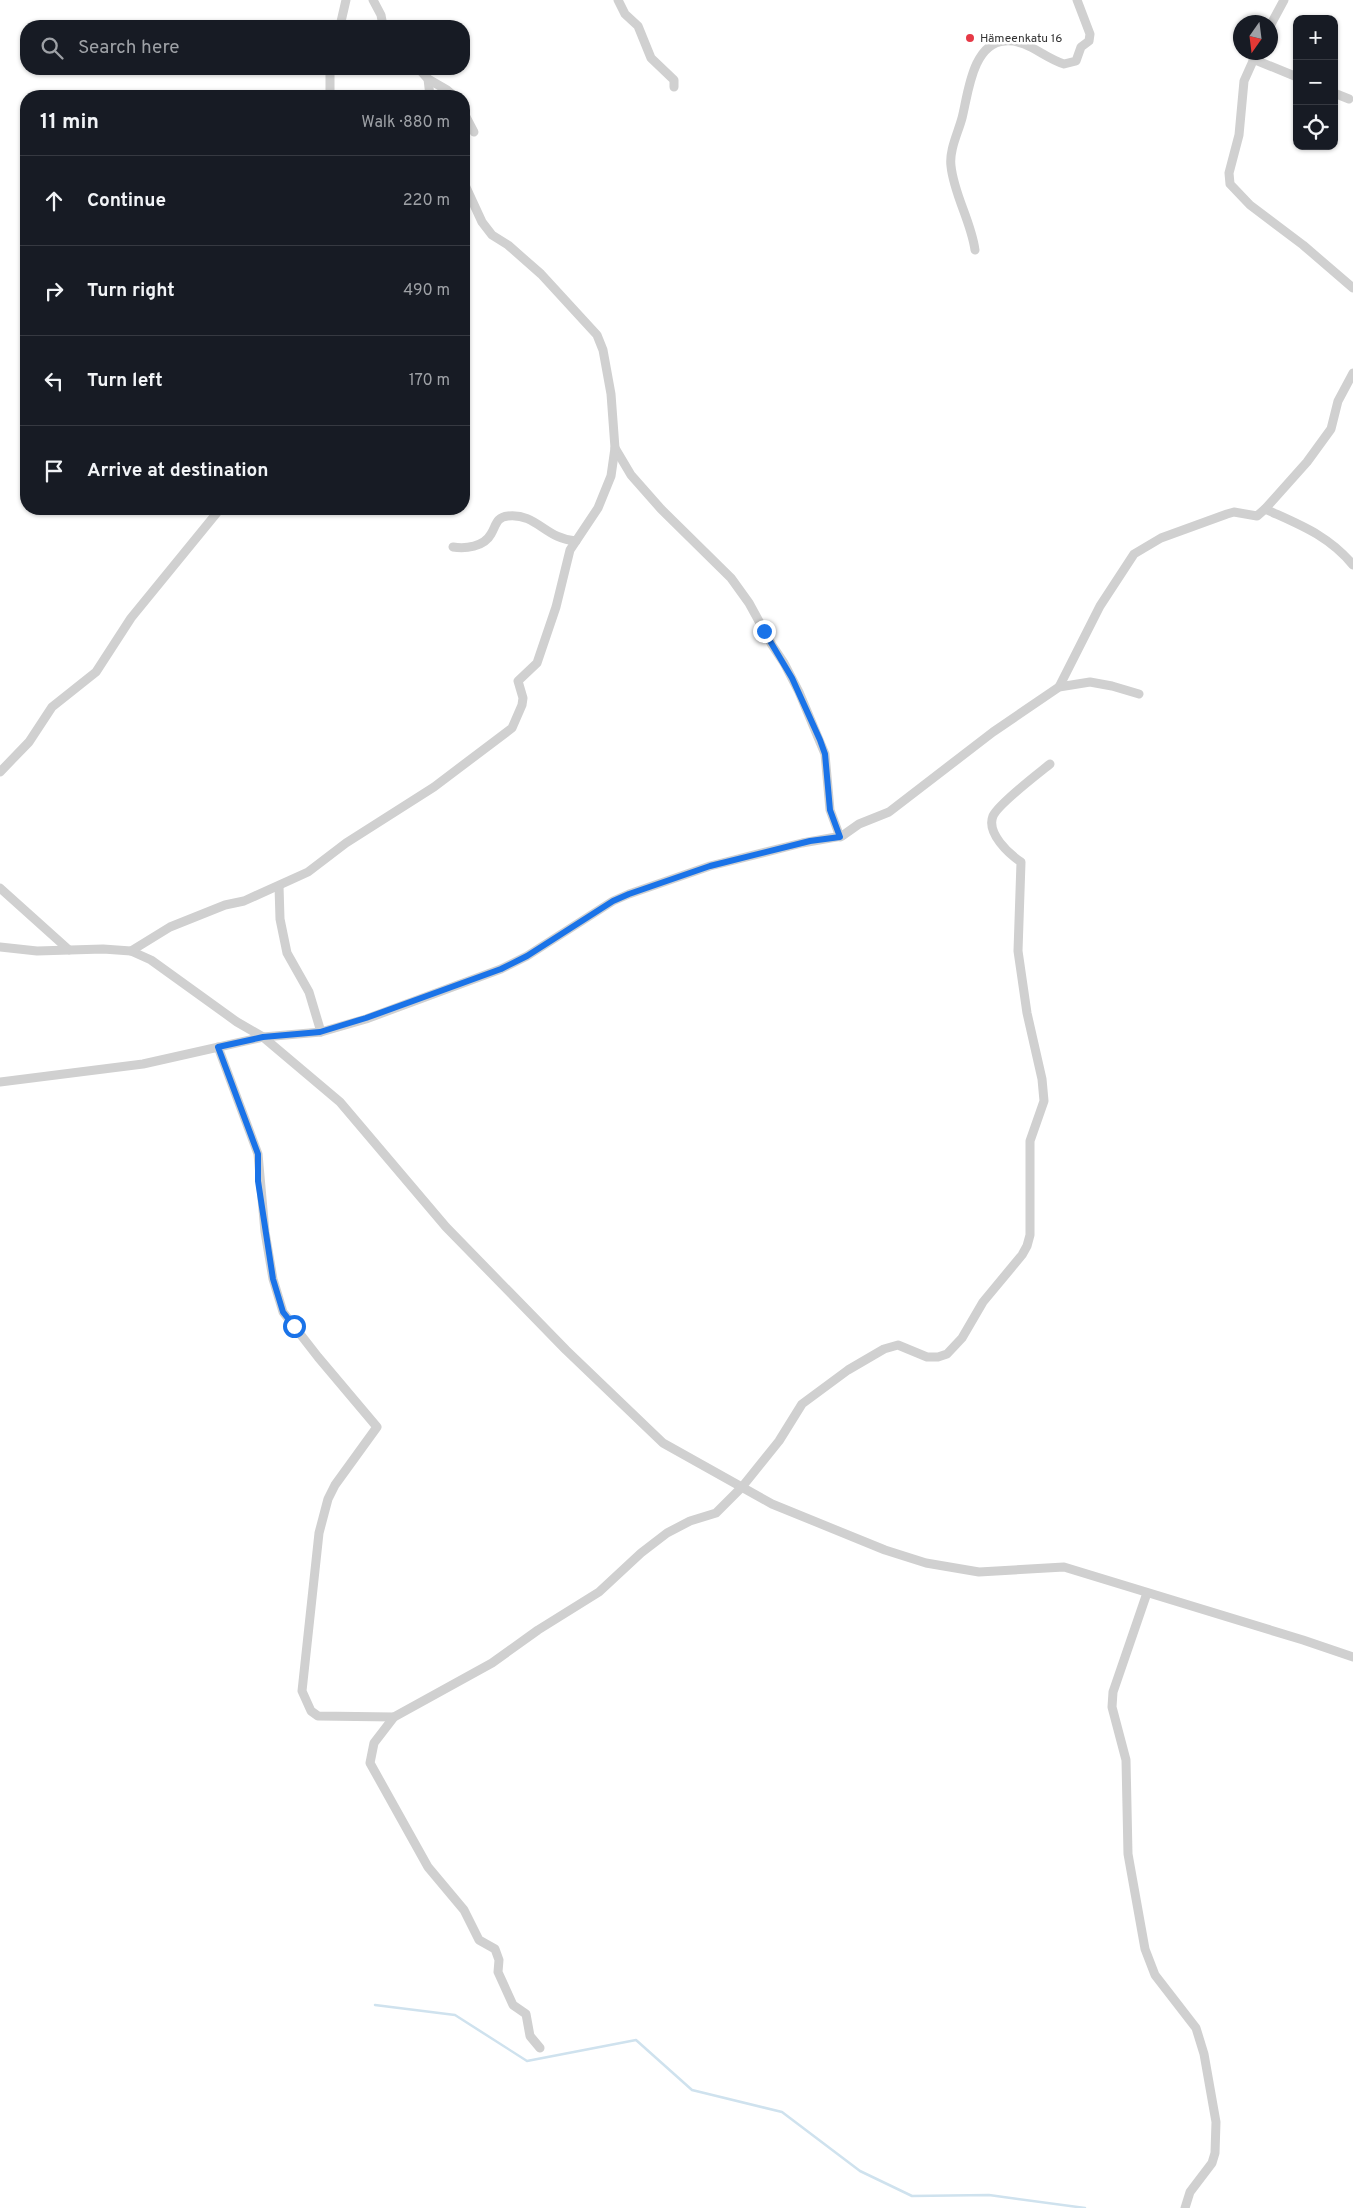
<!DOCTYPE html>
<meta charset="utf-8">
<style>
:root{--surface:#171b24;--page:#20242c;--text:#f1f3f6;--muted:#9ea1a6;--line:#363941}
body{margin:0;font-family:Overpass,sans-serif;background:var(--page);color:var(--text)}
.controls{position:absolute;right:15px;top:15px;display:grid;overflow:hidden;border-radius:10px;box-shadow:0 1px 4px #0004}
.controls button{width:45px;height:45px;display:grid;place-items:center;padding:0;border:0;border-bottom:1px solid var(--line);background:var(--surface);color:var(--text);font:25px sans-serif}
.compass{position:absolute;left:1233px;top:15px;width:45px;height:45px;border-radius:50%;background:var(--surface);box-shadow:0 1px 4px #0004;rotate:194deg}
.stop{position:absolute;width:15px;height:15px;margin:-11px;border:4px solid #1a73e8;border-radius:50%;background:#fff}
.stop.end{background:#1a73e8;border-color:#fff;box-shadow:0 1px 5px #0008}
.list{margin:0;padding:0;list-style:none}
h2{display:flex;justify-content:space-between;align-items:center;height:65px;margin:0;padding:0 20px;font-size:21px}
h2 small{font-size:16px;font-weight:400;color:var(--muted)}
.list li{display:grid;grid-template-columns:32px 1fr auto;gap:15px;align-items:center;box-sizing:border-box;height:90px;padding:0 20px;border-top:1px solid var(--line)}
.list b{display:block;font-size:19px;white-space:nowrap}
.list em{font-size:16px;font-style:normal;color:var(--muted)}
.icon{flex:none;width:28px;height:28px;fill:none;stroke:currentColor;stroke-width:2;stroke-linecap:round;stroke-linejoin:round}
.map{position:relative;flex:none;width:1353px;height:2208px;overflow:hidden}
.search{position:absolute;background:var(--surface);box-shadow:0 1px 4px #0004;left:20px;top:20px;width:450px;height:55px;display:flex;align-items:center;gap:12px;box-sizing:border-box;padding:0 18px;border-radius:20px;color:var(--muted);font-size:19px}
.panel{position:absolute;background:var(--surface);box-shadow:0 1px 4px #0004;left:20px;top:90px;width:450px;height:425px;border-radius:20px}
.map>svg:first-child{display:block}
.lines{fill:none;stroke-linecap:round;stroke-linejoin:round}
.stream{stroke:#cfe2ee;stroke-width:2.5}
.minor{stroke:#d0d0d0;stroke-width:9}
.route{stroke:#1a73e8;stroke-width:6}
.poi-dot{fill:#e63946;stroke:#fff;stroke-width:2}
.labels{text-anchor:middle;stroke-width:5;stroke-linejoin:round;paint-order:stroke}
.poi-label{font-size:12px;fill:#333;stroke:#fff;text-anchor:start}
</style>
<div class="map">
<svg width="1353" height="2208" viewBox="0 0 1353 2208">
<rect width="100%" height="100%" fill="#fff"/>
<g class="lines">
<polyline class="stream" points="375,2005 455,2015 527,2061 636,2040 692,2090 782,2112 860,2171 912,2196 989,2195 1085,2208"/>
<g class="minor">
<polyline points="373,0 381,15 383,26"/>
<polyline points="618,0 625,14 638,26 651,58 674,80 674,87"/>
<polyline points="340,26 346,0"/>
<polyline points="1270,26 1284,0"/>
<polyline points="1257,52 1244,81 1239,135 1229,173 1230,184 1250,205 1303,245 1353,288"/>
<polyline points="1253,59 1297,77"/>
<polyline points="330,69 330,96"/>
<polyline points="419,69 428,79 430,96"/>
<polyline points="428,79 447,90 454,96"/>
<polyline points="1334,93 1349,99"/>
<polyline points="464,113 474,132"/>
<path d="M975 250C971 221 954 195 951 166 949 150 958 133 962 118 968 95 972 43 1005 41 1027 39 1044 58 1064 64L1076 61 1081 47 1089 41 1090 34 1077 0"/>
<polyline points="615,448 631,475 661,509 731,578 749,603 772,645 784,663 799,692 825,754 830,810 840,837"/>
<path d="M1265 509C1300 525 1328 535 1353 565"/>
<path d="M453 547C465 549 484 547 491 534 496 526 496 517 508 516 537 513 545 539 576 541"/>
<polyline points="1059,687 1100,606 1134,554 1161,538 1227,514 1234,512 1257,516 1265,509 1307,462 1331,429 1338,401 1353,373"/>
<polyline points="0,772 29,742 52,707 96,672 131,618 220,509"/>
<polyline points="279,886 280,919 287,953 309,992 321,1032"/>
<polyline points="0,888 69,950"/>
<polyline points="0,947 37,951 103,949 131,951 151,960 237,1022 263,1037 340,1102 446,1227 566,1350 663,1443 772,1504 885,1550 926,1563 979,1572 1064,1567 1303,1640 1353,1657"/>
<polyline points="131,951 170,927 225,905 244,901 308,872 346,843 434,787 512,728 522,705 523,698 518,681 537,663 556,607 570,550 598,508 611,476 615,448 611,394 603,350 597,335 541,274 508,245 492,235 482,222 464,183"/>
<polyline points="218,1047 258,1154 265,1232 273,1279 283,1312 318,1357 377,1427 335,1485 328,1499 319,1533 302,1691 311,1711 318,1716 394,1717"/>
<polyline points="0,1082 143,1064 263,1037 321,1032 366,1019 501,969 527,956 613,901 629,894 710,866 802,843 842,836 859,824 889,812 993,732 1059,687 1090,682 1112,686 1139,694"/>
<polyline points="1147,1593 1113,1692 1112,1707 1126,1760 1128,1854 1145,1949 1155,1975 1196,2028 1204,2054 1216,2122 1215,2153 1212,2163 1190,2192 1185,2208"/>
<path d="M540 2048 530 2036 526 2014 513 2005 498 1972 499 1960 495 1949 479 1940 464 1910 428 1867 370 1763 374 1743 394 1717 492 1663 538 1630 599 1592 641 1553 667 1533 690 1521 716 1513 742 1487 779 1441 802 1404 848 1370 884 1349 898 1345 927 1357H938L947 1354 962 1338 983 1302 1022 1255 1027 1246 1030 1235V1141L1044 1101 1042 1079 1027 1013 1018 951 1021 862C1009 854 986 833 993 816 998 804 1039 773 1050 764"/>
</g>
</g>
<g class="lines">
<polyline class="route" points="294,1326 283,1312 273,1279 258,1181 258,1154 218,1047 263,1037 320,1032 366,1018 501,969 527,956 613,901 629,894 710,866 810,841 840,837 830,810 825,754 820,740 792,678 764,631"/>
</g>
<circle class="poi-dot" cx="970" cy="38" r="5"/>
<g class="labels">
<g class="poi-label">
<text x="980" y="42">Hämeenkatu 16</text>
</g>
</g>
</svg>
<div class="controls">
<button>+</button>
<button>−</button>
<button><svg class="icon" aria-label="locate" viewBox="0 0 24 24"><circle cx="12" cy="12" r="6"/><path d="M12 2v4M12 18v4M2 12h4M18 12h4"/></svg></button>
</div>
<svg class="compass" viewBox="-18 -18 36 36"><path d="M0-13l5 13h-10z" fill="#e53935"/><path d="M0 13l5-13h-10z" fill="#9ea1a6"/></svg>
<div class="stop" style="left:294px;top:1326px"></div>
<div class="stop end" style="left:764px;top:631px"></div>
<div class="search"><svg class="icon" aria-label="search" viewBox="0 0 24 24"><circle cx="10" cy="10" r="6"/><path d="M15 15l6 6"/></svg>Search here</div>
<section class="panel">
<h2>11 min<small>Walk · 880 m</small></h2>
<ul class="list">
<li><svg class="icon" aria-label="ahead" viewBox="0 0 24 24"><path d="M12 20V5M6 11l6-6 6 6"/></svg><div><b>Continue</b></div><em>220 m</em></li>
<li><svg class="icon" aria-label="right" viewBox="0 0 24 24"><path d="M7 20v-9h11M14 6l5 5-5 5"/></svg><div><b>Turn right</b></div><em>490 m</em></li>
<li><svg class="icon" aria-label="left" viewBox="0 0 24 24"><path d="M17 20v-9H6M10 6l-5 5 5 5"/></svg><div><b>Turn left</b></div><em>170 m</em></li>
<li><svg class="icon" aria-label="arrive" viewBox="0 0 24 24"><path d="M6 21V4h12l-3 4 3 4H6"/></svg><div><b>Arrive at destination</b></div></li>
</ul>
</section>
</div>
